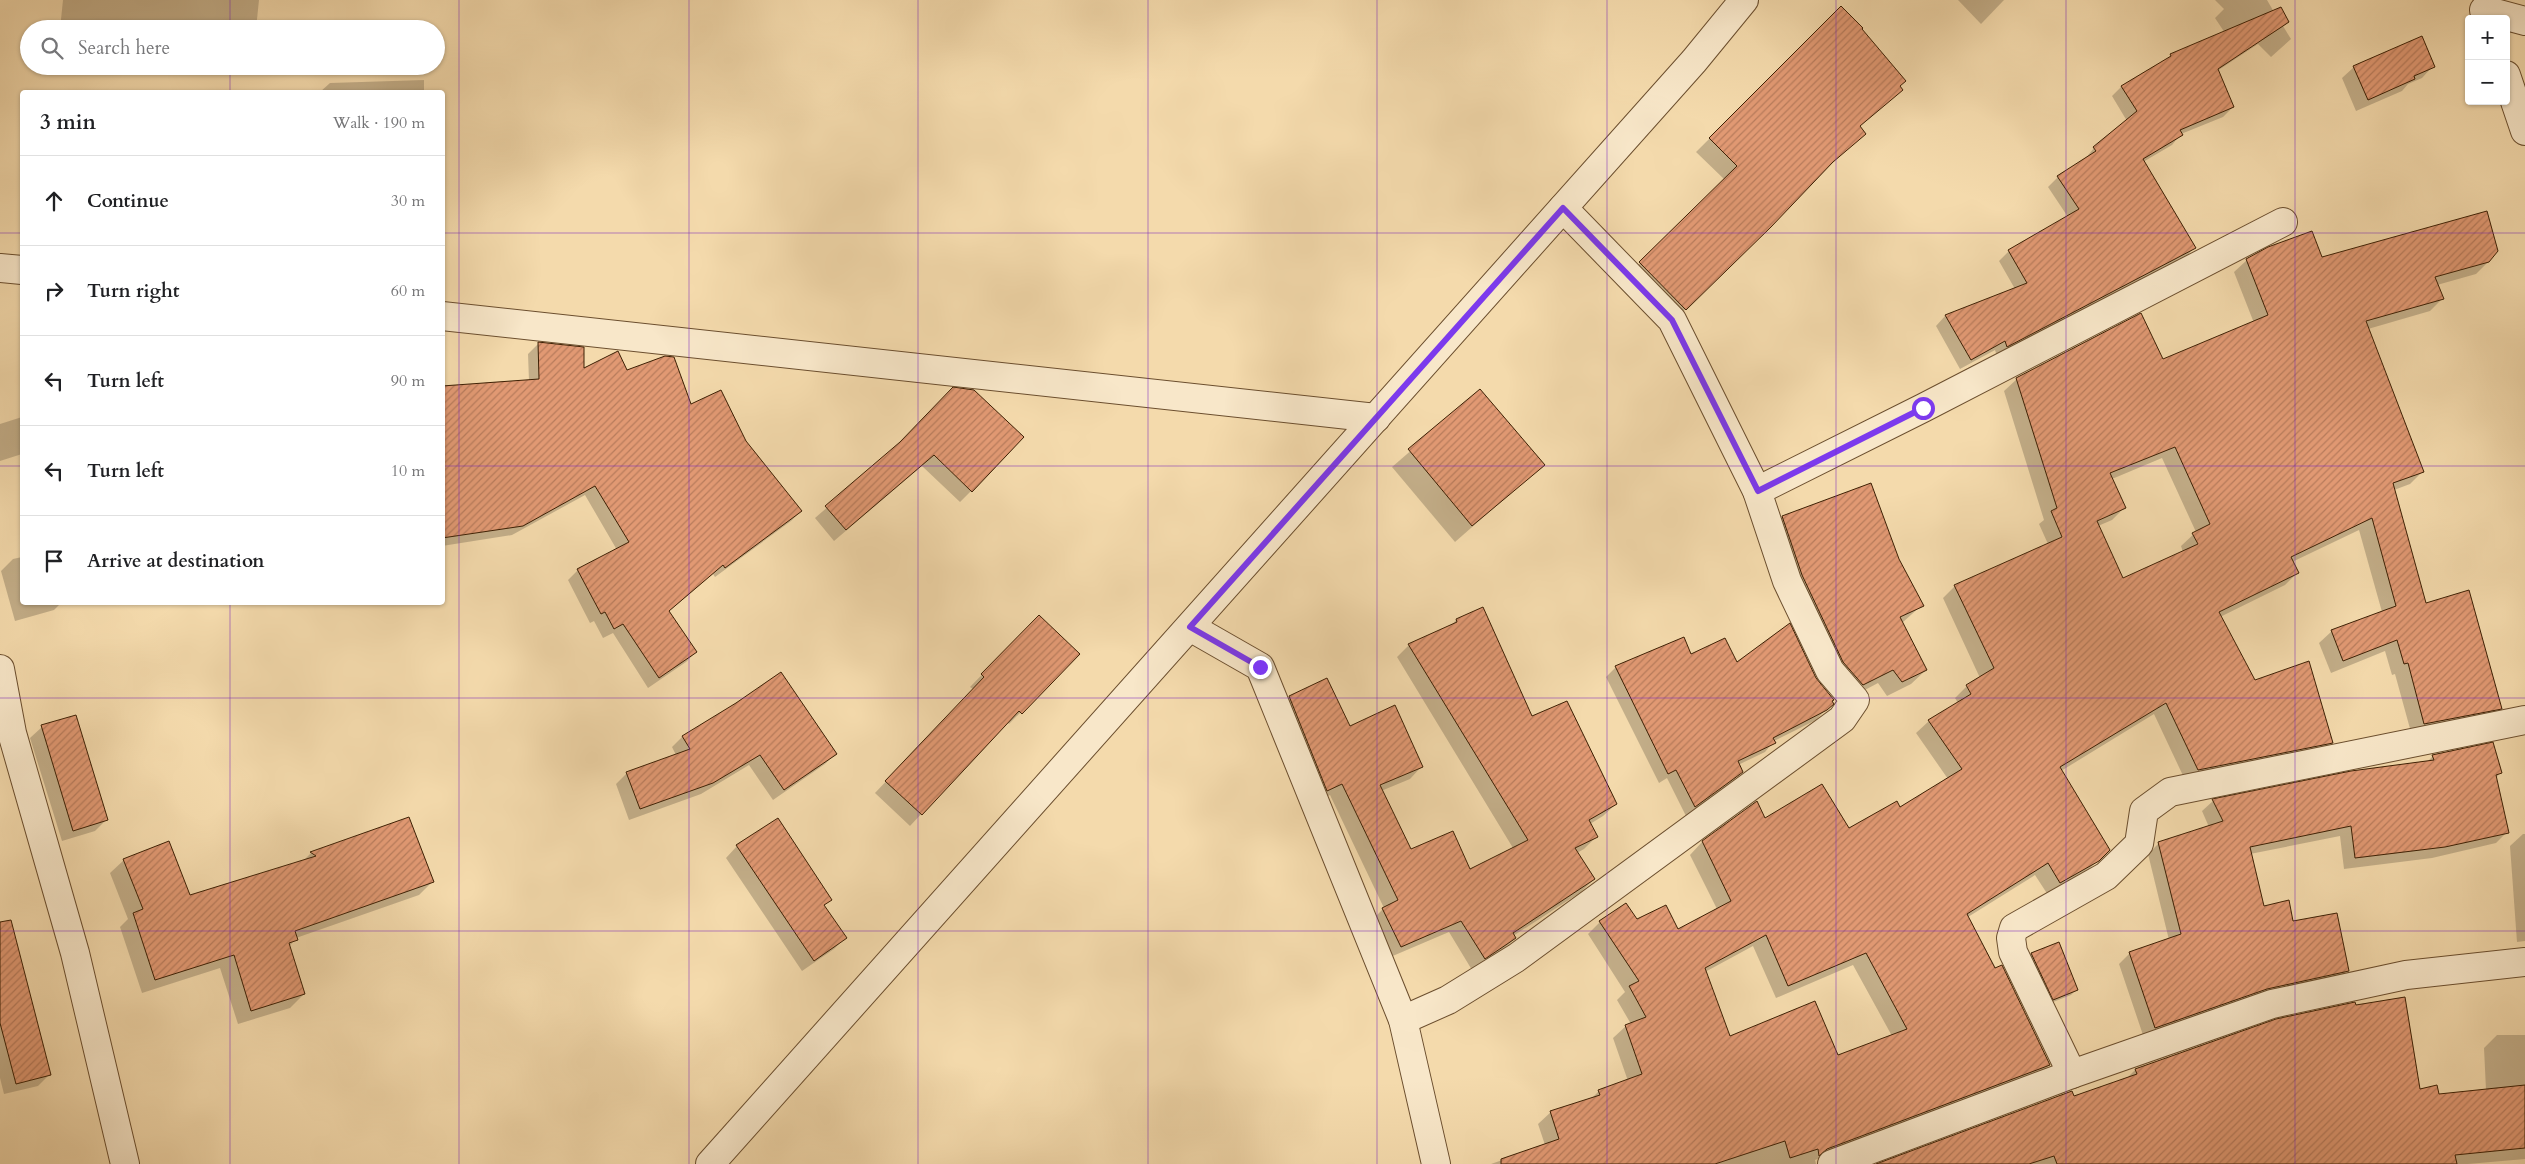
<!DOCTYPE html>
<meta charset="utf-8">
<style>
:root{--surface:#fff;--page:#f2f2f2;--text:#202124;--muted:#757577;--line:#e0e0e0}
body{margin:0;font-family:Cardo,serif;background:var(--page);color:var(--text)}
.controls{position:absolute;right:15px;top:15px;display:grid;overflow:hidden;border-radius:5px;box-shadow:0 1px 4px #0004}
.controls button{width:45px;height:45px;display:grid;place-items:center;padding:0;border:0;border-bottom:1px solid var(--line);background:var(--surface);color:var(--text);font:25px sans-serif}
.stop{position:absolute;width:15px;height:15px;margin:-11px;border:4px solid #7c3aed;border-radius:50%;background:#fff}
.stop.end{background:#7c3aed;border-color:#fff;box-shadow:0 1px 5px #0008}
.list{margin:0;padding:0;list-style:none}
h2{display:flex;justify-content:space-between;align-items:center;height:65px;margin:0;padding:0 20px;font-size:21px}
h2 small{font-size:16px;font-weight:400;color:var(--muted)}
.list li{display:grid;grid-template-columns:32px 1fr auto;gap:15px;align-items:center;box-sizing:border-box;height:90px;padding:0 20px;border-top:1px solid var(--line)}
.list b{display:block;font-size:19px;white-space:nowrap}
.list em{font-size:16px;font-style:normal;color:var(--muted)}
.icon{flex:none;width:28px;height:28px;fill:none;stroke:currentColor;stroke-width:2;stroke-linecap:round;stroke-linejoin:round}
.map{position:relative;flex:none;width:2525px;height:1164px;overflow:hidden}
.search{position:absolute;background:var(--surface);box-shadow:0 1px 4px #0004;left:20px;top:20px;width:425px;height:55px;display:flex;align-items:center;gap:12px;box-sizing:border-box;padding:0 18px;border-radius:28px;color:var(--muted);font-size:19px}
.panel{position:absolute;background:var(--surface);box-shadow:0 1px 4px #0004;left:20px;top:90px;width:425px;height:515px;border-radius:5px}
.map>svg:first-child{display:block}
.shadow{fill:#0003;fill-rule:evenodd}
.building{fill:url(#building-hatch);stroke:#3d2004;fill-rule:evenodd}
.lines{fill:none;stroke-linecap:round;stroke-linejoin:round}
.minor-casing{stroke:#6b4e2e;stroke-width:30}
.minor{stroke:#f8e7c9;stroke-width:28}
.route{stroke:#7c3aed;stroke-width:6}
.grid{fill:none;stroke:#7b2cbf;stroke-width:1;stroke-opacity:0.55}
</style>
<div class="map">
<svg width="2525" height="1164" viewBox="0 0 2525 1164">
<defs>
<pattern id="building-hatch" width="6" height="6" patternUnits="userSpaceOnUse" patternTransform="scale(1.25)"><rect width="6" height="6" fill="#e19973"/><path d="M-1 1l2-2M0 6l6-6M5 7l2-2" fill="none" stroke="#b87c5c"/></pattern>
</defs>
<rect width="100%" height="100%" fill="#f4daac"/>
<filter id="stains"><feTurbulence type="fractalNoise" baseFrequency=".004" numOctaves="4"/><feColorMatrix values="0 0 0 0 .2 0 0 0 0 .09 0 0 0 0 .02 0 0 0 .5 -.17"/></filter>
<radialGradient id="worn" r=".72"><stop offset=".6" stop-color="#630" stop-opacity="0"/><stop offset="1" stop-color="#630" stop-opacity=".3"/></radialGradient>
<g class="shadow">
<polygon points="63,0 259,0 256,29 60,29"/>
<polygon points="1958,0 2004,0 1981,24"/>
<polygon points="2215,0 2267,0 2274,12 2288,22 2283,26 2291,39 2271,57 2258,44 2217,71 2233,107 2223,117 2181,134 2172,145 2143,162 2194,248 2185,258 1997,356 1995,350 1960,369 1936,326 1945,316 2015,289 1999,261 2009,251 2068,217 2048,187 2058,177 2085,159 2094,148 2127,121 2112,96 2122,86 2171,56 2225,33 2215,18 2224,9"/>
<polygon points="1841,8 1861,29 1902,90 1859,127 1864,134 1821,172 1672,323 1626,277 1725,180 1696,152"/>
<polygon points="2433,66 2422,78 2408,84 2402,91 2356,111 2342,78 2354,67"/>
<polygon points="424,80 424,92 320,92 330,83"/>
<path d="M2321 259 2489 261 2476 274 2437 285 2442 299 2430 311 2368 329 2422 472 2410 484 2394 490 2425 604 2500 708 2488 721 2412 736 2395 674 2392 675 2385 651 2331 673 2319 643 2332 631 2382 612 2359 530 2292 562 2297 573 2285 585 2220 617 2255 682 2331 743 2319 755 2186 782 2154 714 2061 771 2108 850 2085 873 2048 895 2035 875 1968 917 2049 1065 2037 1078 1815 1160 1816 1164H1491L1545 1145 1538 1124 1551 1112 1591 1099 1599 1091 1628 1081 1613 1038 1626 1026 1631 1024 1617 1000 1625 992 1588 934 1600 922 1637 921 1678 931 1717 909 1690 855 1702 842 1756 803 1764 820 1849 830 1900 809 1948 779 1916 733 1929 721 1958 703 1955 698 1967 686 1980 678 1943 598 1955 586 2048 544 2039 524 2044 520 2004 391 2017 379 2163 361 2254 323 2234 272 2247 260ZM2162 458 2196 532 2181 546 2183 552 2123 580 2098 526 2112 520 2124 508 2112 479ZM1753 946 1776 998 1853 965 1892 1036 1837 1056 1730 1037 1705 972Z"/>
<polygon points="538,344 583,370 626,371 690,406 745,442 801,511 791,521 715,577 713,574 668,612 696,652 686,662 648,688 613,633 603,638 594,621 590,623 568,580 578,570 617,550 585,495 512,535 442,546 442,386 529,381 528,354"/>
<polygon points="1480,391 1543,465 1455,542 1392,467"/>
<polygon points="941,401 971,491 960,502 922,466 834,541 815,518 898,446"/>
<polygon points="22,417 22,454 0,461 0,424"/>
<polygon points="1782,517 1898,559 1922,605 1902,623 1926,670 1911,684 1887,696 1878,683 1848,699 1768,531"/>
<polygon points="22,557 22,602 62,602 54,610 15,621 1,571 13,559"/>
<polygon points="1482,608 1531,718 1616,804 1603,816 1590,824 1596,837 1584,849 1577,853 1594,879 1581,892 1513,936 1515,938 1502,951 1472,970 1449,932 1388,958 1371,921 1384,908 1330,795 1315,803 1277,709 1289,697 1326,679 1349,727 1422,766 1410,779 1381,791 1410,851 1470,870 1513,848 1397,657 1409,645 1450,627 1456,620"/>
<polygon points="1039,616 1078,654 1009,724 1007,722 910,826 875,793 973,689 970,687"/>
<polygon points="1691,655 1815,678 1832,703 1816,720 1774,741 1765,752 1738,765 1742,772 1732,781 1686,816 1667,778 1659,783 1606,677 1616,667"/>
<polygon points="42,727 106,820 95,831 62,841 30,738"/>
<polygon points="682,737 836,753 825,764 773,800 749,765 701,794 629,820 616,784 627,773 676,755 672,747"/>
<polygon points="2433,756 2500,773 2496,778 2507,832 2496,843 2432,858 2344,869 2340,836 2250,854 2263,907 2292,923 2347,971 2336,982 2144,1038 2119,964 2130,953 2169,940 2148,854 2159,843 2209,827 2202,811 2213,801 2426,763"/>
<polygon points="408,819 433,881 419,895 296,938 289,947 304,994 290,1008 238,1024 220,968 142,993 120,927 128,919 110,873 124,860 189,896 303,861 311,853"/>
<polygon points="2523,834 2525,834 2525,941 2517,942 2510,846"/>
<polygon points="737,846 830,900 823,907 845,938 834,949 802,971 726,858"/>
<polygon points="0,926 50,1074 38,1086 4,1094 0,1078"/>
<polygon points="2032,954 2076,990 2071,995 2048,1004 2026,960"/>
<polygon points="2497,1035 2525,1035 2525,1159 2468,1164 1880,1164 2126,1079 2135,1070 2419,1091 2438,1095 2486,1090 2484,1048"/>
</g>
<g class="building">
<polygon points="1841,6 1863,28 1862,29 1906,81 1900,86 1903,90 1860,126 1866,134 1833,162 1771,227 1686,310 1639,262 1737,166 1709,138"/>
<polygon points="2281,7 2289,22 2218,69 2234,107 2180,130 2183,135 2143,159 2196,248 2007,347 2005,341 1971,360 1945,315 2027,283 2008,250 2079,209 2057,176 2096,151 2093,147 2137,111 2121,86 2171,56 2170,54"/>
<polygon points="2422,36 2435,67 2414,76 2415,79 2368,100 2353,66"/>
<path d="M2487 211 2498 251 2489 262 2435 277 2444 299 2366 321 2424 472 2393 483 2426 603 2469 590 2502 709 2424 724 2408 663 2404 664 2397 640 2343 661 2331 630 2396 606 2372 518 2291 557 2299 573 2219 612 2255 680 2309 661 2333 743 2198 770 2166 703 2060 767 2110 850 2099 861 2060 883 2048 863 1967 914 1995 968 2002 965 2050 1065 1827 1149 1819 1156 1818 1149 1790 1158 1785 1141 1715 1164H1501V1159L1559 1139 1550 1111 1600 1095 1598 1090 1642 1074 1625 1025 1646 1017 1629 986 1639 981 1599 921 1626 903 1637 919 1666 905 1678 929 1731 901 1702 841 1757 801 1765 818 1822 784 1849 828 1897 801 1900 807 1962 769 1928 720 1971 694 1966 685 1994 668 1954 585 2062 537 2051 511 2057 508 2016 378 2141 313 2163 359 2268 315 2246 259 2268 247 2312 231 2322 257ZM2175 447 2210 524 2192 533 2198 544 2123 578 2097 521 2126 508 2110 473ZM1766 935 1788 986 1866 953 1907 1029 1838 1055 1815 1001 1730 1036 1705 968Z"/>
<polygon points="538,342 584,347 584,368 618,351 627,370 665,356 674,357 691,404 721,390 746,441 802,511 725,568 723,565 669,611 697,652 659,678 623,624 614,629 605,612 601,614 577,569 629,542 595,486 523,526 442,538 442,386 539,379"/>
<polygon points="953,387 974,390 1024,437 972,492 934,455 846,530 825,506 900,442"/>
<polygon points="1480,389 1545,465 1472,526 1408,449"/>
<polygon points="1871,483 1899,559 1924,606 1900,617 1927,670 1902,682 1893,670 1863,685 1843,662 1802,575 1782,516"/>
<polygon points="1483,607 1532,716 1567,701 1617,804 1589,820 1598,837 1575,848 1595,879 1513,933 1516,938 1485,959 1461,921 1401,947 1382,908 1398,900 1342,784 1327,791 1289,696 1327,678 1350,726 1395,705 1423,767 1380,785 1411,849 1453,831 1470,869 1528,840 1408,644 1457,622 1456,619"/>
<polygon points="1039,615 1080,654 1022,714 1019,711 922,815 885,781 984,677 981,674"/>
<polygon points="1790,623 1816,678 1834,700 1832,701 1834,704 1827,710 1773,738 1776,743 1738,761 1743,772 1695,807 1676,770 1668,774 1615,666 1684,637 1691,654 1725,638 1737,662"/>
<polygon points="781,672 837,754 784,790 760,755 713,783 640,809 626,772 690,749 682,736 736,703"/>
<polygon points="76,715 108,820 73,831 41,725"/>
<polygon points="2493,742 2502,773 2496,775 2509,833 2445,847 2355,858 2351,826 2250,847 2264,906 2289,900 2293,921 2337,913 2349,971 2267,989 2155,1028 2129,952 2181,934 2158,842 2223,821 2212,799 2351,771 2434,760 2432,755"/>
<polygon points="409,817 434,882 295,931 298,940 289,943 305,994 251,1011 234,955 155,980 133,913 143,909 123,859 169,841 190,895 316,856 310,852"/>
<polygon points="778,818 832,900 824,905 847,938 814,961 736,845"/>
<polygon points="11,920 51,1075 16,1084 0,1023 0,922"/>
<polygon points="2059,942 2078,990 2053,1000 2031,953"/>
<polygon points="2405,997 2420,1089 2437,1085 2439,1094 2525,1085 2525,1148 2455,1155 2457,1164 2057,1164 2054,1156 2029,1164 1876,1164 2072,1091 2074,1096 2137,1074 2135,1069 2276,1019 2355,1002 2356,1005"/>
</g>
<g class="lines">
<defs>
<g id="minor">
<polyline points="2484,10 2525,21"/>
<polyline points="2506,75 2525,131"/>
<polyline points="0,268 22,270"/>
<polyline points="442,316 1376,418"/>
<polyline points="1757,491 1923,408 2283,222"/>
<polyline points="1190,627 1260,667 1403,1020 1436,1164"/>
<polyline points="0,669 12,733 75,953 125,1164"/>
<polyline points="1403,1020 1448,1000 1516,958 1842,719 1855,700 1830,671 1787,581 1757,491 1672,320 1563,208"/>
<polyline points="2072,1074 2013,952 2011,938 2014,928 2106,876 2139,844 2144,811 2170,792 2525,720"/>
<polyline points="710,1164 1694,61 1744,0"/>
<polyline points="1832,1164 2072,1074 2272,1004 2406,975 2525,962"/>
</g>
</defs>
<use href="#minor" class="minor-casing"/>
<use href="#minor" class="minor"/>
</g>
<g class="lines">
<polyline class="route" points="1260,667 1190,627 1563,208 1672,320 1758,491 1923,408"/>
</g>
<path class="grid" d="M230 0V29M459 0V1164M689 0V1164M918 0V1164M1148 0V1164M1377 0V1164M1607 0V1164M1836 0V1164M2066 0V1164M2295 0V1164M230 66V92M0 233H22M442 233H2525M0 466H22M442 466H2525M230 602V1164M0 698H2525M0 931H2525"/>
<rect width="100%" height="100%" filter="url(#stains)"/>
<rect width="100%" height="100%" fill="url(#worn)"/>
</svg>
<div class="controls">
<button>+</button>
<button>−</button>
</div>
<div class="stop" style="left:1923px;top:408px"></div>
<div class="stop end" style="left:1260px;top:667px"></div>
<div class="search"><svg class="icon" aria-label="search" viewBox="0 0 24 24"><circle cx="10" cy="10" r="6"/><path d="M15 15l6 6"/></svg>Search here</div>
<section class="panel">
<h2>3 min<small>Walk · 190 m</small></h2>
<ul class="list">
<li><svg class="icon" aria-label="ahead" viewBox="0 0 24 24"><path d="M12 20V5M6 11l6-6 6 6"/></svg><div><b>Continue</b></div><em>30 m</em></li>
<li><svg class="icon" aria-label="right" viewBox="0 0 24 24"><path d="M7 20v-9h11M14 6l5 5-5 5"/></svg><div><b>Turn right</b></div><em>60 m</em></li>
<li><svg class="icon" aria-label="left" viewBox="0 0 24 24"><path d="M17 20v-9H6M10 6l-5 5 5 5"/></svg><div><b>Turn left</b></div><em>90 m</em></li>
<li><svg class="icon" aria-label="left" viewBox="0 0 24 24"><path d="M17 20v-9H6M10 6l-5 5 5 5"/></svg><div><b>Turn left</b></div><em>10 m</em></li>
<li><svg class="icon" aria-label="arrive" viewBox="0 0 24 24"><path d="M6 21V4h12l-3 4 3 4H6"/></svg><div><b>Arrive at destination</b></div></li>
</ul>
</section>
</div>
